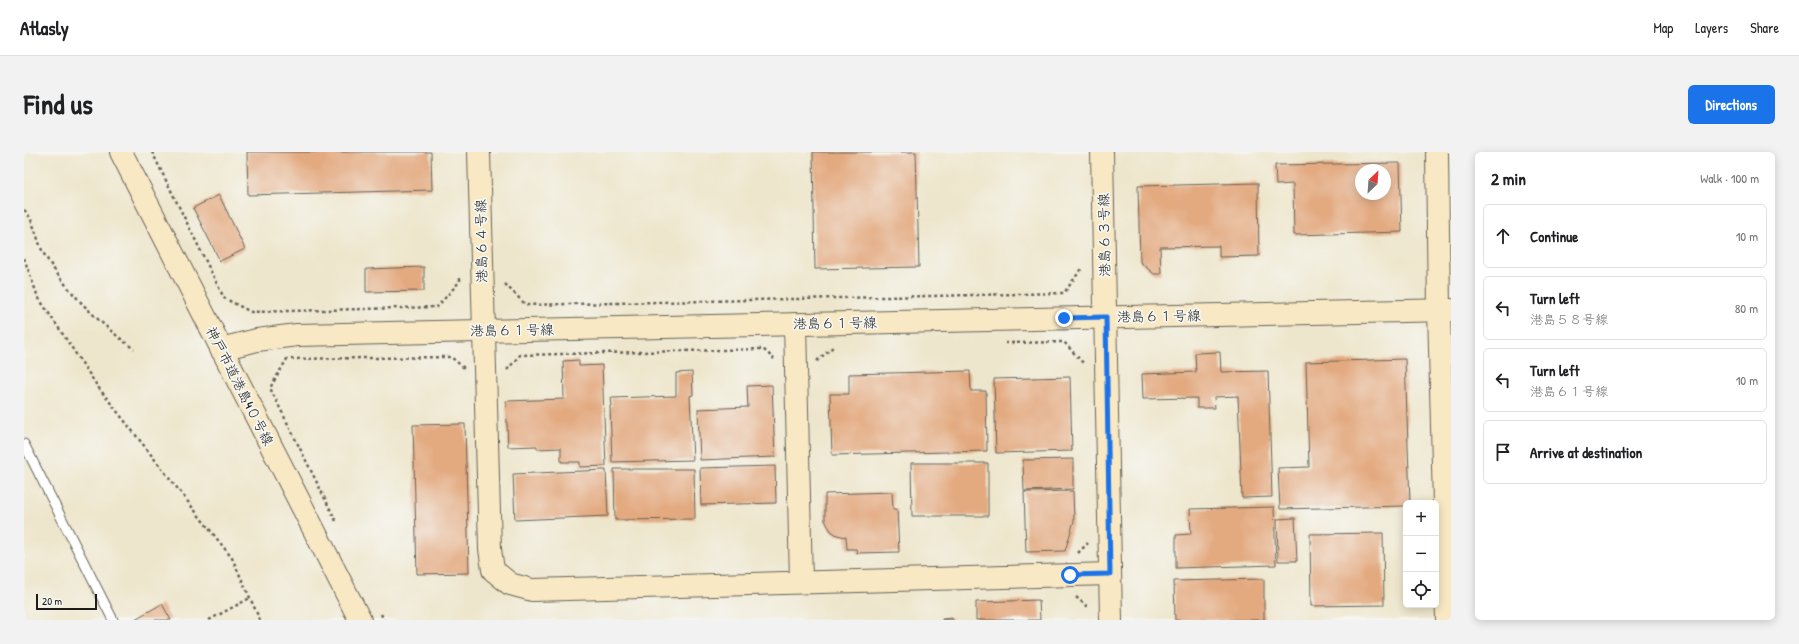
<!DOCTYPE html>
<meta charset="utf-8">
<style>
:root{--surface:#fff;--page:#f2f2f2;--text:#202124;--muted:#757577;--line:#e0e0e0;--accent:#1a73e8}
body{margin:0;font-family:"Patrick Hand","Klee One",sans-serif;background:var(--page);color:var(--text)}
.controls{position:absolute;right:12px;bottom:12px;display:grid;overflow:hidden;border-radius:6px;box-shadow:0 2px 10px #0003}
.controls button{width:36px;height:36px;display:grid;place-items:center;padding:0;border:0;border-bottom:1px solid var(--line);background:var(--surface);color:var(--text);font:20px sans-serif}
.compass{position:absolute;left:1331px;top:12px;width:36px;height:36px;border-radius:50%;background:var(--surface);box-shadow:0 2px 10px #0003;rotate:25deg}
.scale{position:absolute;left:12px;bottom:10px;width:61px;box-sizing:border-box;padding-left:4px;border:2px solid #1c1c1c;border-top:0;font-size:11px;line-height:14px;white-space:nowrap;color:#1c1c1c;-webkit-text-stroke:3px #f6f6f2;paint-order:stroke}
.stop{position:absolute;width:12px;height:12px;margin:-9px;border:3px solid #1a73e8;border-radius:50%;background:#fff}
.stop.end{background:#1a73e8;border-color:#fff;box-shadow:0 1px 4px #0008}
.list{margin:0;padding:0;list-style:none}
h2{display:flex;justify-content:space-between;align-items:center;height:52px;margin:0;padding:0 16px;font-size:17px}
h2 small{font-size:13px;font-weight:400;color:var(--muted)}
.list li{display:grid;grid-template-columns:26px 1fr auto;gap:12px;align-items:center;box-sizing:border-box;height:64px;margin:0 8px 8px;padding:0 8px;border:1px solid var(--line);border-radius:6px}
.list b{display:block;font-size:15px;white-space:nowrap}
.list p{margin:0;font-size:13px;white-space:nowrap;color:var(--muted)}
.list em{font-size:13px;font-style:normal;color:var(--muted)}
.icon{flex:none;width:22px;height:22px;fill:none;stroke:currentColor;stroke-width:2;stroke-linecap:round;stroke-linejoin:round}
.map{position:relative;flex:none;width:1427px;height:468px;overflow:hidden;border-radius:6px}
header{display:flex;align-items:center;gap:24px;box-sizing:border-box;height:56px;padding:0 20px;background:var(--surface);border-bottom:1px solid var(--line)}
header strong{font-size:19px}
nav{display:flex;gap:22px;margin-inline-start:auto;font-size:14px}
.intro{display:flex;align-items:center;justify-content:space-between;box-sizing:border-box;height:96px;padding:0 24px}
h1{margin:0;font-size:28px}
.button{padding:10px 18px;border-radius:6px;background:var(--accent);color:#fff;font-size:14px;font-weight:700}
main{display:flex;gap:24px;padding:0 24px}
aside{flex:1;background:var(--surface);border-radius:6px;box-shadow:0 2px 10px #0003}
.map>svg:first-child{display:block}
.building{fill:#e3a97f;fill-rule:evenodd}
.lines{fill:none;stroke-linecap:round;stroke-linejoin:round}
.lane-casing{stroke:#66635a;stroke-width:11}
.secondary-casing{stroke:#66635a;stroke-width:24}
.path{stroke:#66635a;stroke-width:2.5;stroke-dasharray:3 3;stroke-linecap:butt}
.lane{stroke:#fff;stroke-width:9}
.secondary{stroke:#f8e8c3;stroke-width:22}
.route{stroke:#1a73e8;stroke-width:5}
.labels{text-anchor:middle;stroke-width:3.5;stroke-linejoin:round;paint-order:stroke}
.street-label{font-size:14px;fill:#1c1c1c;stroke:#f6f6f2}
</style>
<header>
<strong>Atlasly</strong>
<nav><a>Map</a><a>Layers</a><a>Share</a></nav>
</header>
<div class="intro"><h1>Find us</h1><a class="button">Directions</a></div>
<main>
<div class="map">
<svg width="1427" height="468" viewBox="0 0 1427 468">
<rect width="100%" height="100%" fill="#f6f6f2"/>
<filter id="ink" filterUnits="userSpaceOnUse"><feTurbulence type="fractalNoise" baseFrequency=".025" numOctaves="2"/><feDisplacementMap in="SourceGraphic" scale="8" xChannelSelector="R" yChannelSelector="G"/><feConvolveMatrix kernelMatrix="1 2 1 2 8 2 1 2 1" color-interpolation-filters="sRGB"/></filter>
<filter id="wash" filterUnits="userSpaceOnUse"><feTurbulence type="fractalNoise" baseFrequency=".012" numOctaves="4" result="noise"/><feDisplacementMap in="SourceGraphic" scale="16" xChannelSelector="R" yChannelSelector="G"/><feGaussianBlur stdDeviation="0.9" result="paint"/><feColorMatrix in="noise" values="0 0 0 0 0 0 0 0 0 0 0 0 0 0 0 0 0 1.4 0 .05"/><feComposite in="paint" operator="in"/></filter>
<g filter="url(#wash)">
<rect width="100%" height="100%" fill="#eee6cc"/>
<g id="blocks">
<g class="building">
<polygon points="223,0 407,0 408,38 224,43"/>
<polygon points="789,0 892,0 895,115 791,117"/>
<path d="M1376 11 1378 80 1270 83 1269 32 1252 33 1251 13ZM1337 18H1361V42H1337Z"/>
<polygon points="1234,31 1235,104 1195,105 1195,94 1136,95 1137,122 1130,122 1116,110 1114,34"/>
<polygon points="195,43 221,97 196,109 169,56"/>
<polygon points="400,115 400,139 342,140 342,117"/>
<polygon points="1196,200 1197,220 1244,219 1248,345 1218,346 1214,244 1190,245 1191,256 1173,256 1173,246 1119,247 1118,222 1172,220 1171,201"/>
<polygon points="1381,207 1386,351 1382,351 1382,354 1256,357 1254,316 1285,315 1282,210"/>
<polygon points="555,208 555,214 578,213 582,314 556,315 556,310 537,310 537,296 513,297 513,294 484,295 482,249 540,247 539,209"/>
<polygon points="946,219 947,239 962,239 963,299 808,303 806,242 825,242 825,222"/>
<polygon points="668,220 669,243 666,244 669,308 588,310 586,254 588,254 587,246 652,244 652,221"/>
<polygon points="1046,225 1048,299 972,301 970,227"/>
<polygon points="748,233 751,305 676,308 674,257 724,255 723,234"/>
<polygon points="441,272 445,421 393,422 389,273"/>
<polygon points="1049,307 1049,337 1000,339 999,308"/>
<polygon points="887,311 964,311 964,364 888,364"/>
<polygon points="751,314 752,351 677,353 676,316"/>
<polygon points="590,317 670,317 671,367 591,368"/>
<polygon points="582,318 584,364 491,368 489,322"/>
<polygon points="1049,339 1050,369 1041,399 1002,400 1000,340"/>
<polygon points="868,340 869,357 873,357 875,400 833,401 832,397 823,397 822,385 813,383 807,379 804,374 801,368 801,342"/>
<polygon points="1250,355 1252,413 1152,416 1152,383 1167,382 1166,357"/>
<polygon points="1271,366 1273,409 1254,409 1253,367"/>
<polygon points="1359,381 1360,453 1287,454 1286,382"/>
<polygon points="1240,427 1240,468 1151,468 1150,429"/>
<polygon points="1015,448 1016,468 952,468 952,450"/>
<polygon points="138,452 147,468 112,468 111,467"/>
<polygon points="928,466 929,468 918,468 918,467"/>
</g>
</g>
</g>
<g filter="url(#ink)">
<use href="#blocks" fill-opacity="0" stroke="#66635a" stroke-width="1"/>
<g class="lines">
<defs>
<polyline id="lane" points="0,292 89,468"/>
<g id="secondary">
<polyline points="97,0 336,468"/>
<polyline points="455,0 466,397 469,418 486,432 508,438 1086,422"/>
<polyline points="1078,0 1087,468"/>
<polyline points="1413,0 1415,158 1423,468"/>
<polyline points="771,172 777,430"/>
<polyline points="197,197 233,188 273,183 1427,158"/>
</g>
</defs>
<use href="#lane" class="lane-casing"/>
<use href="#secondary" class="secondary-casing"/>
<g class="path">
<polyline points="128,0 200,146 227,160 413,155 436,129 436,126"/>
<path d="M0 58C10 66 13 90 20 102 43 140 75 171 110 197"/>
<polyline points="0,106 14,145 74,235 208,406 236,468"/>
<polyline points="481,132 502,153 1040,141 1058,116"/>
<polyline points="981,191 1040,190 1060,212"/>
<polyline points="793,209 810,194"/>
<polyline points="483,218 496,203 739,197 750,207"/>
<polyline points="312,369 246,236 263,207 427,205 440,216"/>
<polyline points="1054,401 1064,391"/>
<polyline points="1052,445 1065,456"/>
<polyline points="357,462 360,468"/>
<polyline points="185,468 226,446"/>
</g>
<use href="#lane" class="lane"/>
<use href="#secondary" class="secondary"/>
</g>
</g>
<g class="lines" filter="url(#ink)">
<polyline class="route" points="1040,166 1082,165 1086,422 1046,423"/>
</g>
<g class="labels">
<g class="street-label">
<text transform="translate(1080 83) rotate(-91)" y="5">港島６３号線</text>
<text transform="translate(457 89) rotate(-91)" y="5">港島６４号線</text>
<text transform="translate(1135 164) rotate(-1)" y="5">港島６１号線</text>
<text transform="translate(811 171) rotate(-1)" y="5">港島６１号線</text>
<text transform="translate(488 178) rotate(-1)" y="5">港島６１号線</text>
<text transform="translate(216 234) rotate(63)" y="5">神戸市道港島4０号線</text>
</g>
</g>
</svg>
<div class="controls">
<button>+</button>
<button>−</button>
<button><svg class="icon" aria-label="locate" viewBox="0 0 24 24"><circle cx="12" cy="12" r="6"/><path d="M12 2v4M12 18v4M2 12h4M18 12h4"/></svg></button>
</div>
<svg class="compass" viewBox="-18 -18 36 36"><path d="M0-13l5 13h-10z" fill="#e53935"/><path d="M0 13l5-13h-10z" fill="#757577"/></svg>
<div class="scale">20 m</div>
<div class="stop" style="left:1046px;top:423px"></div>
<div class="stop end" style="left:1040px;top:166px"></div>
</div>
<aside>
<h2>2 min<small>Walk · 100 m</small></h2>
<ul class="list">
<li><svg class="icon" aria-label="ahead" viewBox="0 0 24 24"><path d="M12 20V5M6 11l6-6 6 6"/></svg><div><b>Continue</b></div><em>10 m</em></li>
<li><svg class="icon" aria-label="left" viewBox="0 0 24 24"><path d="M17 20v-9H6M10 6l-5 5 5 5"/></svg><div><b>Turn left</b><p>港島５８号線</p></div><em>80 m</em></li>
<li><svg class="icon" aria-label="left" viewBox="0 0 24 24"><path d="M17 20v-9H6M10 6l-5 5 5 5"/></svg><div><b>Turn left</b><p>港島６１号線</p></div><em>10 m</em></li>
<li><svg class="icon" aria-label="arrive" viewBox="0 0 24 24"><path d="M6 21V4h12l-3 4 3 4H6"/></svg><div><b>Arrive at destination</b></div></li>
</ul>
</aside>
</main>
